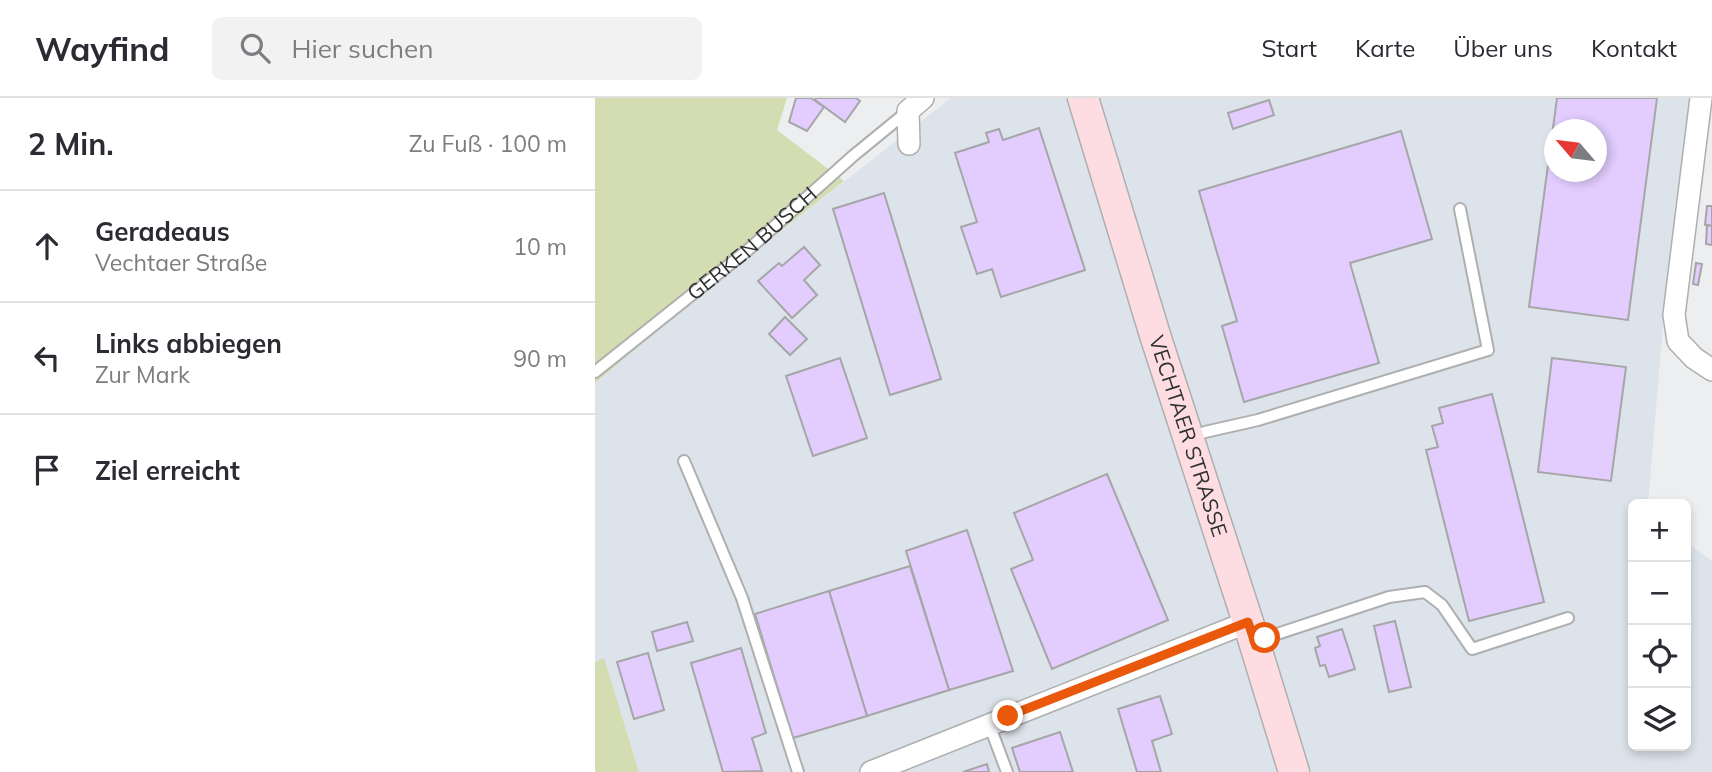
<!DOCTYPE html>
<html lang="de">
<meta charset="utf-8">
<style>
:root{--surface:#fff;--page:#f2f2f3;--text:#2b2b33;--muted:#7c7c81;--line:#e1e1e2}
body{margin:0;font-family:Mulish,sans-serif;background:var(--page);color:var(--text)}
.controls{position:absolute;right:21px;bottom:21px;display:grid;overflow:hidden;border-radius:10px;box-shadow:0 4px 10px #0003}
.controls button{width:63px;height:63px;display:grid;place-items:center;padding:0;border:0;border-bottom:2px solid var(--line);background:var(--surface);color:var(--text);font:35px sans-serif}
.compass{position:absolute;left:949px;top:21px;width:63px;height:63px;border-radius:50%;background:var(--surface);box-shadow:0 4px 10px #0003;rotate:298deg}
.stop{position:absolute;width:21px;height:21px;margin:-16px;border:5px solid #ea580c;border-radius:50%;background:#fff}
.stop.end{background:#ea580c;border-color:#fff;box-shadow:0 2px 7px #0008}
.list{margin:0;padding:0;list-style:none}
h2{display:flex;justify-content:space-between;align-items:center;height:91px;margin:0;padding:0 28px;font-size:30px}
h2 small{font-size:23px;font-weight:400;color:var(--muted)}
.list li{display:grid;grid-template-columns:46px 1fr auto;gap:21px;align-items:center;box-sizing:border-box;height:112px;padding:0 28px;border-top:2px solid var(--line)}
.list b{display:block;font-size:26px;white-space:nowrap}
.list p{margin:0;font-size:23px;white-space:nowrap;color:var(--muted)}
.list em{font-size:23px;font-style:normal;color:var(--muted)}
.icon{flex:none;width:38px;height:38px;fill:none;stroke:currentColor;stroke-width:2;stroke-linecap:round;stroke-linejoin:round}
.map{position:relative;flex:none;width:1117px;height:674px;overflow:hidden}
header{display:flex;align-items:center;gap:42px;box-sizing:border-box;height:98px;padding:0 35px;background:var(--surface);border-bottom:2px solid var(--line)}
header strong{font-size:33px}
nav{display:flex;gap:38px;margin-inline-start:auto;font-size:24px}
.search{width:490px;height:63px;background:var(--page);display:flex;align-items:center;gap:18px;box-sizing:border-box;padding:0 24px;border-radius:10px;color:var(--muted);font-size:26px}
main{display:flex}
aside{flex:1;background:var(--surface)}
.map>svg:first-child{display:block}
.built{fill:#dce3ea;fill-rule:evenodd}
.green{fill:#d3ddb1}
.building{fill:#e2cdfe;stroke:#a6a6a7;stroke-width:2;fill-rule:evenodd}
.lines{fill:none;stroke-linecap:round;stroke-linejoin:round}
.lane-casing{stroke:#aeafaf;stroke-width:14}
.street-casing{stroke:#aeafaf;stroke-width:24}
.secondary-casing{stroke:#aeafaf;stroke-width:33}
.lane{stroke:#fff;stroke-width:10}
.street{stroke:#fff;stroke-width:21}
.secondary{stroke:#fedde2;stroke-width:30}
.route{stroke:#ea580c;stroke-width:9}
.labels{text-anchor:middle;stroke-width:7;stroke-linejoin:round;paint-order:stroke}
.street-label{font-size:21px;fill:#2e2f2f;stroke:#fbfbfc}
</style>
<header>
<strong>Wayfind</strong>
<div class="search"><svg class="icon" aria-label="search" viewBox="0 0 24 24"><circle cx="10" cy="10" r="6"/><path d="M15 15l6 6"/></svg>Hier suchen</div>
<nav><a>Start</a><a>Karte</a><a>Über uns</a><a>Kontakt</a></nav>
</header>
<main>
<aside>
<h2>2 Min.<small>Zu Fuß · 100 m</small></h2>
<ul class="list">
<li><svg class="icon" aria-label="ahead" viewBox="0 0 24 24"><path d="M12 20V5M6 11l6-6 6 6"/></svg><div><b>Geradeaus</b><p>Vechtaer Straße</p></div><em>10 m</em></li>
<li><svg class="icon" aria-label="left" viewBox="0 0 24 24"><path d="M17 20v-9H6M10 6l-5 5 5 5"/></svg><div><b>Links abbiegen</b><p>Zur Mark</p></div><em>90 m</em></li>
<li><svg class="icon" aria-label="arrive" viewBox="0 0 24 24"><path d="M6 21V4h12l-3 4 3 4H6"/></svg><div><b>Ziel erreicht</b></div></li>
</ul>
</aside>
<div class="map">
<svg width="1117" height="674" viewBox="0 0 1117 674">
<rect width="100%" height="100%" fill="#edeeef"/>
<path class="built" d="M356 0H1099L1069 215 1053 406H1038V648H1091V444L1117 463V674H44L9 561 0 564V285L131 176ZM960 32H1002V74H960Z"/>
<g class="green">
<polygon points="0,0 192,0 182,32 249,83 131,176 0,285"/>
<polygon points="9,560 44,674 0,674 0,564"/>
</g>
<g class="building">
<polygon points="201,0 216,0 229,9 212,33 194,24"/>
<polygon points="221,0 261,0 265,3 250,24 220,2"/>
<path d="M962 0H1062L1033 222 934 209ZM960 32H1002V74H960Z"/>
<polygon points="674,2 679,17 638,31 633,15"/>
<polygon points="444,30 490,172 406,199 397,171 382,176 366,129 382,124 360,55 394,44 391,35 404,31 408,42"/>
<polygon points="806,33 837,141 755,165 784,265 649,304 627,228 642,223 604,93"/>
<polygon points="289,95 346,281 295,297 238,111"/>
<polygon points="1112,108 1117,108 1117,128 1110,127"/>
<polygon points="1112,127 1117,128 1117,147 1111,146"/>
<polygon points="209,149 225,167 209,182 222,197 197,220 163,183 184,165 187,168"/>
<polygon points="1101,165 1107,166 1103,187 1098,186"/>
<polygon points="190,219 212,241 195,257 174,236"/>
<polygon points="245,260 272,340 218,358 191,278"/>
<polygon points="957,260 1031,269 1016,383 943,374"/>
<polygon points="897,296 949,504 874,523 831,352 843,349 837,328 848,325 844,310"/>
<polygon points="512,376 573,522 457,571 416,471 438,462 419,415"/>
<polygon points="372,432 418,573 354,592 311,453"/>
<polygon points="315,468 354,592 272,618 234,493"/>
<polygon points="234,493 272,618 198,640 160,516"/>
<polygon points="800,523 816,589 794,594 779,528"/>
<polygon points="92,524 98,543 62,553 57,534"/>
<polygon points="747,531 760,571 734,579 730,567 725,568 720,550 725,548 722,539"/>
<polygon points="146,550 171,635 157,640 167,673 128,674 96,565"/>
<polygon points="53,555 69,612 39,621 22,564"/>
<polygon points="565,598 577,636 557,643 566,674 542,674 523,611"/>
<polygon points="465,634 478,674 425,674 417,650"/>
<polygon points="392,666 394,674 368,674"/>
</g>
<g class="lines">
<defs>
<g id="lane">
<path id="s1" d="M0 274 154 151 258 58 313 13"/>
<polyline points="596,339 610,334 663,322 893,252 865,111"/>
<polyline points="89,363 147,500 203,674"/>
<polyline points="663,546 670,540 794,499 830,494 847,507 877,551 973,520"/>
<polyline points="394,626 412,674"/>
</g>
<g id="street">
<polyline points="1106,0 1079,217 1083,243 1099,260 1117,272"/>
<polyline points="314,46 313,13 328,0"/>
<polyline points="276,674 653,524"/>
</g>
<g id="secondary">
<path id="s2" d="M488 0 560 237 653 524 699 674"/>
</g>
</defs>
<use href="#lane" class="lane-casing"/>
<use href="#street" class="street-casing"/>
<use href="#secondary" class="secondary-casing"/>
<use href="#lane" class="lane"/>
<use href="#street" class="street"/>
<use href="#secondary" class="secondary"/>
</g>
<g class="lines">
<polyline class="route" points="413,618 653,524 661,548 670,540"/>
</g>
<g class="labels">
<g class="street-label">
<text dy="7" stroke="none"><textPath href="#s1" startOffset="203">GERKEN BUSCH</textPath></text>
<text dy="7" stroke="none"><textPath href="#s2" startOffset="354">VECHTAER STRASSE</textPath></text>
</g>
</g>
</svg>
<div class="controls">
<button>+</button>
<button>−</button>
<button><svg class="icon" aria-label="locate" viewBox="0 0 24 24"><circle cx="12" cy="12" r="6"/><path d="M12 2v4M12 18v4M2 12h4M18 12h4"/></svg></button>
<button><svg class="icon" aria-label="layers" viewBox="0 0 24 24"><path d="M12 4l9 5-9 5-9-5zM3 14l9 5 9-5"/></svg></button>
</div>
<svg class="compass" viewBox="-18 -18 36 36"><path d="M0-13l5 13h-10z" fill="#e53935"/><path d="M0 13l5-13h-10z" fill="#7c7c81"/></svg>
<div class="stop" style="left:670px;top:540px"></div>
<div class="stop end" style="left:413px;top:618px"></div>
</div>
</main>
